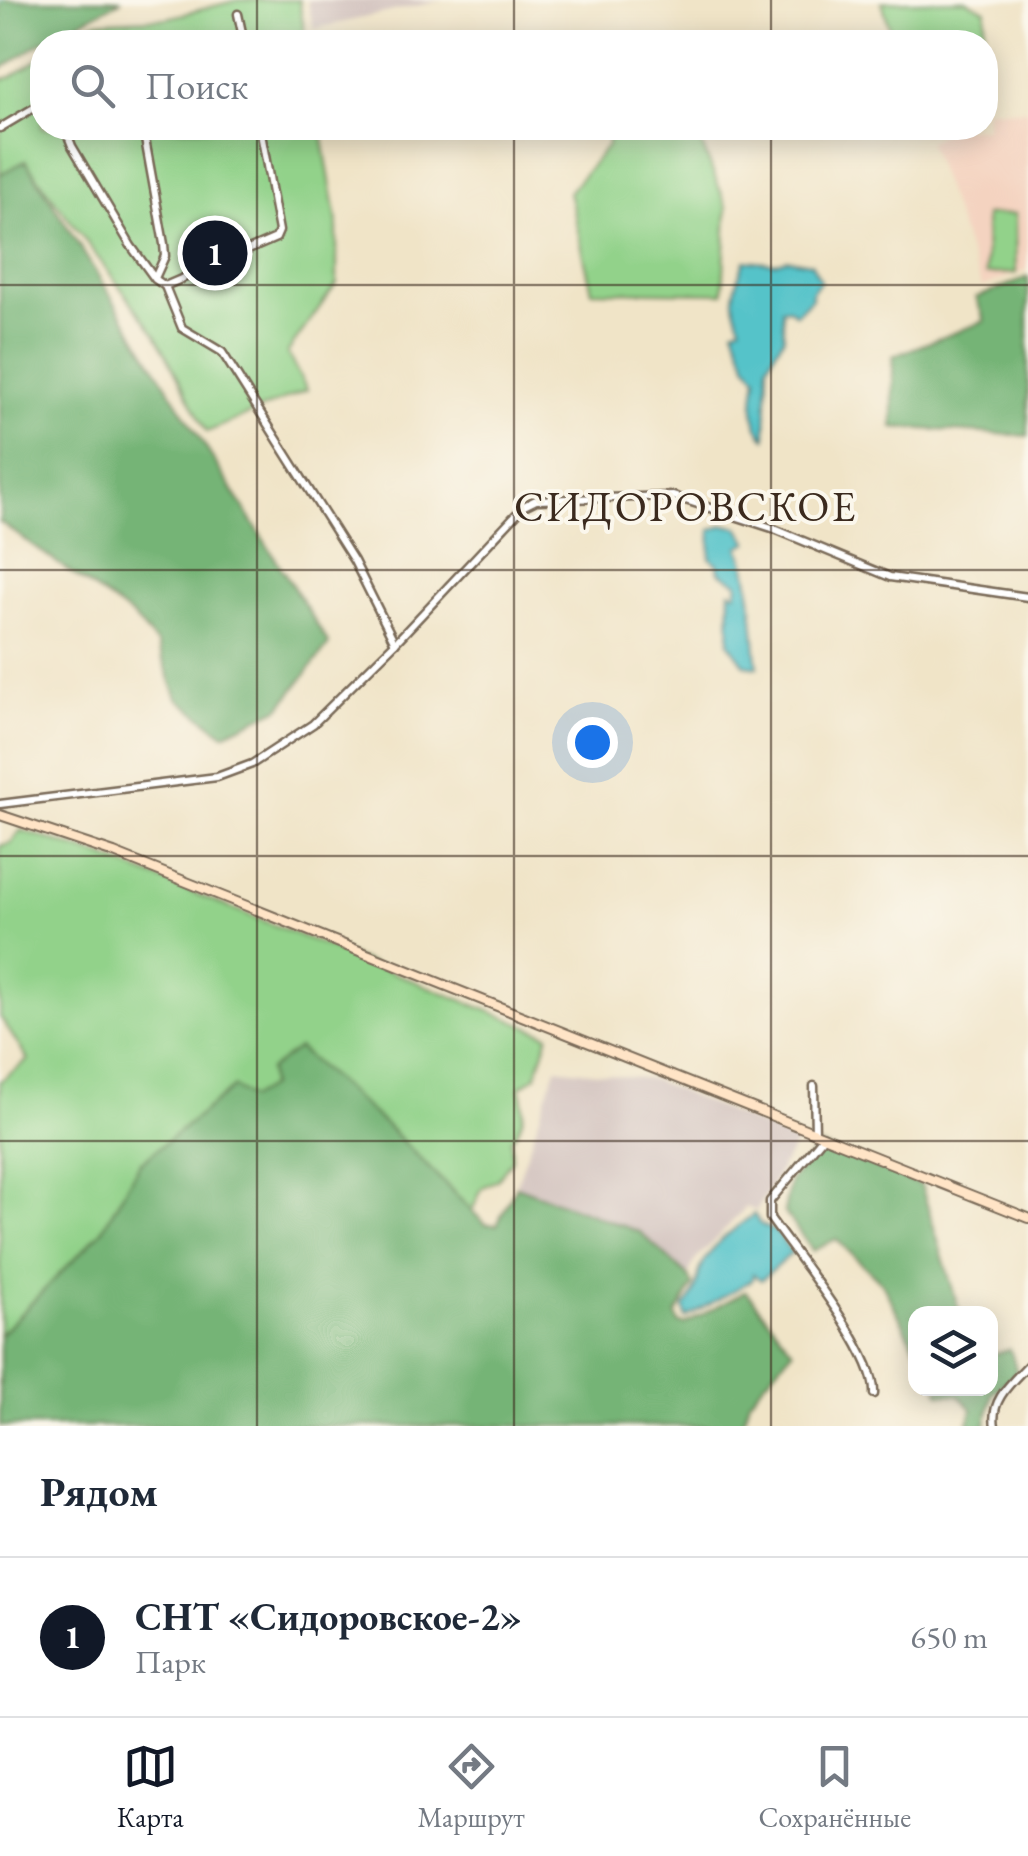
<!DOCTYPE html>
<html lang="ru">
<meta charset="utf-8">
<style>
:root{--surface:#fff;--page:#f2f2f3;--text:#1f2937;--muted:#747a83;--line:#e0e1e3;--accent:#111827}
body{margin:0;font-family:"EB Garamond",serif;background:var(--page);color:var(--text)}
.controls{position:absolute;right:30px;bottom:30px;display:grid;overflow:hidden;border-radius:20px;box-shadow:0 5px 25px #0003}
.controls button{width:90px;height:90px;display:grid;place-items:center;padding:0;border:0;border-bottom:2px solid var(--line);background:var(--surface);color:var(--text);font:50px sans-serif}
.you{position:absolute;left:592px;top:742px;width:35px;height:35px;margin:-25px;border:8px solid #fff;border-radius:50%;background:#1a73e8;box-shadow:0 0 0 15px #1a73e833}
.badge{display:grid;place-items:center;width:65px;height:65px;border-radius:50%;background:var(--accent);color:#fff;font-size:32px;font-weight:700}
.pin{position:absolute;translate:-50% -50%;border:5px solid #fff;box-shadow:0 2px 10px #0006}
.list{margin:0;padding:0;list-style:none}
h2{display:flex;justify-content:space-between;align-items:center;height:130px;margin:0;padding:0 40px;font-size:42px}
h2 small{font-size:32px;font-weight:400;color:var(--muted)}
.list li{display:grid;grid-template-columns:65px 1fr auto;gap:30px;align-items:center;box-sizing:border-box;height:160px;padding:0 40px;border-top:2px solid var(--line)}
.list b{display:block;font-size:38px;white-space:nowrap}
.list p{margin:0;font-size:32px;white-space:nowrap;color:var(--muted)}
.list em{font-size:32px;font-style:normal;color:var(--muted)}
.icon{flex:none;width:55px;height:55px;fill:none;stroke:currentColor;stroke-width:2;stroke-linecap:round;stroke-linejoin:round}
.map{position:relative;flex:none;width:1028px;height:1426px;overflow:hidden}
.search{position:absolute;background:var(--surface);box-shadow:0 5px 25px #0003;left:30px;right:30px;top:30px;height:110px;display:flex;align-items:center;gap:25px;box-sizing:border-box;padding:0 35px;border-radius:40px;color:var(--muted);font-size:38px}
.sheet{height:290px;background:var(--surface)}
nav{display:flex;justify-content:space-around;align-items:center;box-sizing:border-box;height:140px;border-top:2px solid var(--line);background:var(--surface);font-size:28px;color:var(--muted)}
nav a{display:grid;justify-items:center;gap:5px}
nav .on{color:var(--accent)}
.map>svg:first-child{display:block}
.built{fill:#f4d3c0}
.industrial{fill:#d0c0bc}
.green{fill:#92d28a;stroke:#667e54;stroke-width:2.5}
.forest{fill:#75b476;stroke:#586f4a;stroke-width:2.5}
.water{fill:#55c3c9;stroke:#487674;stroke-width:2.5}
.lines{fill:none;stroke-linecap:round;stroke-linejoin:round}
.stream{stroke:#55c3c9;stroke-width:2.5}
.street-casing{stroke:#7a6b59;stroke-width:11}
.secondary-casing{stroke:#7a6b59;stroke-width:12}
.street{stroke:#fff;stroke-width:6}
.secondary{stroke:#ffe4c6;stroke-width:8}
.grid{fill:none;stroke:#3b2a1e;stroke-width:2.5;stroke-opacity:0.55}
.labels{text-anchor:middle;stroke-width:8;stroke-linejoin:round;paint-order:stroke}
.quarter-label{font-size:42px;letter-spacing:2.5px;fill:#3b2a1e;stroke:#fbf7ec}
</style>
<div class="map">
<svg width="1028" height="1426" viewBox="0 0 1028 1426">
<rect width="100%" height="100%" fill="#fbf7ec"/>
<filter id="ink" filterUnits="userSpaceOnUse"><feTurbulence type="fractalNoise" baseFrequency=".01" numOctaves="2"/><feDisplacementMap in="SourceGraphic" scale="20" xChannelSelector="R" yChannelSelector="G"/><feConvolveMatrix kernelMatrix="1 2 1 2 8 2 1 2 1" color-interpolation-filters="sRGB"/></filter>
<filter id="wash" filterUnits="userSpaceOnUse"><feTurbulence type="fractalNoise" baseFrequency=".0048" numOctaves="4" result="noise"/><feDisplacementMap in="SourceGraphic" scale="40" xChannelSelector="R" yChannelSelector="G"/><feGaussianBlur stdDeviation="2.25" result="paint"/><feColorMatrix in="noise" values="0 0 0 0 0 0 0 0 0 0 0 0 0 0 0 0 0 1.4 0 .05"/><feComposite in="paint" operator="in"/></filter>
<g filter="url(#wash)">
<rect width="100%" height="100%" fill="#f0e4c7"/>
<polygon class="built" points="986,109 1028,110 1028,269 982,287 928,142 951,128 986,128"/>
<g class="industrial">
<polygon points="307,0 443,0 314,29"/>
<polygon points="556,1068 651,1079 797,1141 756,1211 746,1207 694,1262 688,1276 640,1231 516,1186"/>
</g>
<g class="green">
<polygon points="238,0 299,0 306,42 64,42 95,22 168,18"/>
<polygon points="965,0 986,10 984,39 894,42 882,2"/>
<polygon points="42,57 42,128 321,128 337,222 337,283 287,353 307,390 207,432 156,335 26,162 0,174 0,80 11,77"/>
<polygon points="608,128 689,128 699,138 727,207 723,293 592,291 569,192 608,145"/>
<polygon points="1015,214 1016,273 986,274 985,215"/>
<path d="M21 830 101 856 549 1035 536 1076 520 1087C526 1109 525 1122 511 1140L512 1159 498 1179 482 1188 472 1211 387 1126 270 1086 140 1163 101 1232 0 1335V1081L28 1060 0 1017V846L12 842Z"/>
</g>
<g class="forest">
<polygon points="0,0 122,0 42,42 0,70"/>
<polygon points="26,161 329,644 280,708 224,734 177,698 157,644 132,616 0,522 0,174"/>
<polygon points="1028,277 1028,436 893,427 893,356 985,321 976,298"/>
<polygon points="298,1048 387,1126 485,1224 497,1225 516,1186 640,1232 688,1276 693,1285 676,1315 679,1323 685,1324 746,1291 793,1350 749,1400 742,1426 0,1426 0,1335 101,1232 140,1163 234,1087 250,1098 270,1087 269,1070"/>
<polygon points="820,1146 921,1185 960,1313 916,1314 915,1347 882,1283 836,1239 813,1251 784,1212 790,1181"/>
<polygon points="1010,1349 1017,1372 992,1394 986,1426 968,1426 972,1409 959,1395 940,1394 937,1389 990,1388 991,1355"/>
</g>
<g class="water">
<path d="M787 259 811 263 821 281 812 291V298L796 314 788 308 782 309 784 337 768 364 766 438C749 424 754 397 757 377L747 364 734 329 741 326C739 318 734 310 734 301 733 293 741 268 745 260L775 263Z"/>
<path d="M724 525 738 527 749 542 739 547C753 573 753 634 758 667L745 665 729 643 730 591 736 593 738 583 719 572 718 564 710 558 711 530Z"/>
<path d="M754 1214 760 1224 777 1232 792 1253 761 1280 753 1274 752 1280 686 1318 684 1307C700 1290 694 1282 703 1264 713 1243 736 1228 754 1214Z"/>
</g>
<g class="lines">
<polyline class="stream" points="0,1 2,0"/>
</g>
</g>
<g filter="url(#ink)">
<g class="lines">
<defs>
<g id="street">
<polyline points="238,14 244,42"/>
<polyline points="0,128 42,103"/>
<polyline points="65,128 72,146 131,246 155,279 165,286 182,328 222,352 354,561 395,643"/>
<polyline points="143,128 164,244 165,256 155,278"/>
<polyline points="165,286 276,238 279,231 260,128"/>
<polyline points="0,804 217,777 252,764 313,724 395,643 524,506 536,500 673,496 772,528 890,577 1028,597"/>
<polyline points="814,1086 815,1133"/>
<path d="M824 1136 770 1201V1218C795 1254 877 1354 874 1394"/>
<path d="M995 1426C990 1400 1011 1383 1028 1365"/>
</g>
<polyline id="secondary" points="0,815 114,853 1028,1218"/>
</defs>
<use href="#street" class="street-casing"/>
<use href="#secondary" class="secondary-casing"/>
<use href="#street" class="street"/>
<use href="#secondary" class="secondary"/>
</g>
</g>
<path class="grid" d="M257 0V42M514 0V42M771 0V42M257 128V1426M514 128V1426M771 128V1426M0 285H1028M0 570H1028M0 856H1028M0 1141H1028"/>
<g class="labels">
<g class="quarter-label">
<text x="686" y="521">СИДОРОВСКОЕ</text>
</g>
</g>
</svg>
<div class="controls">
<button><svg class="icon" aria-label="layers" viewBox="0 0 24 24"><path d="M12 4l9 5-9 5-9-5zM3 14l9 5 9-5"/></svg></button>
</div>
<div class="you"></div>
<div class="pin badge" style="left:215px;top:253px">1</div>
<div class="search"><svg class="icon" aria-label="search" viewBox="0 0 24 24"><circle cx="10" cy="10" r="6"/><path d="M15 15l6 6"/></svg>Поиск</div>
</div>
<section class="sheet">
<h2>Рядом<small></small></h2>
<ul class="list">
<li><span class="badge">1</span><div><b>СНТ «Сидоровское-2»</b><p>Парк</p></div><em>650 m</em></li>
</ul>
</section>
<nav>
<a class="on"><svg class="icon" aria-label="map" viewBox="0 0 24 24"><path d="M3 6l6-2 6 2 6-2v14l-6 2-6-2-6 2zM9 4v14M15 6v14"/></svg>Карта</a>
<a><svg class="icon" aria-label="directions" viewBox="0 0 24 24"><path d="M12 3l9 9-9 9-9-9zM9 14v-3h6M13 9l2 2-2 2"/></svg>Маршрут</a>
<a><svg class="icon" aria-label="saved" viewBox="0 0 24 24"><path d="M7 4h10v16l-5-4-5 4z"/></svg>Сохранённые</a>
</nav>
